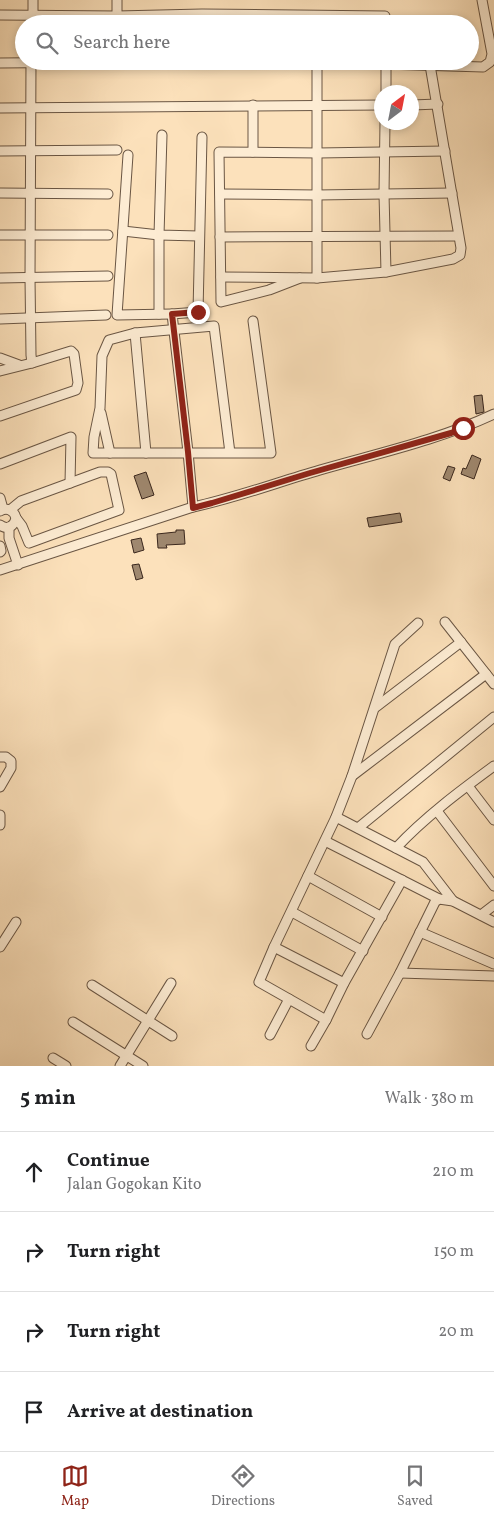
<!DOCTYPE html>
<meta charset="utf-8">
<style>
:root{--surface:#fff;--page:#f2f2f2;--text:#202124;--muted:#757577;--line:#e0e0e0;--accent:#8f2418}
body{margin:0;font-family:Vollkorn,serif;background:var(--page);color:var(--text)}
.compass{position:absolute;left:374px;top:85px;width:45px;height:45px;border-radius:50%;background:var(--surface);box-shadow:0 2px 8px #0003;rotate:32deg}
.stop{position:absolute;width:15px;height:15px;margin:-11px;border:4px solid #8f2418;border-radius:50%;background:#fff}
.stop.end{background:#8f2418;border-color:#fff;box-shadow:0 1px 5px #0008}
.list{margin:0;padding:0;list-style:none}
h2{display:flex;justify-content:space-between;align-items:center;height:65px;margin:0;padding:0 20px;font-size:21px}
h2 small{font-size:16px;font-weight:400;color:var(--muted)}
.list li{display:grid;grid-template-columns:32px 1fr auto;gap:15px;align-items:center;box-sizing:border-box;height:80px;padding:0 20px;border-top:1px solid var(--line)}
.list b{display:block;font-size:19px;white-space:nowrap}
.list p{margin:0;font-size:16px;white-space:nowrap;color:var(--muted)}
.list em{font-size:16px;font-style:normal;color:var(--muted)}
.icon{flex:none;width:28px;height:28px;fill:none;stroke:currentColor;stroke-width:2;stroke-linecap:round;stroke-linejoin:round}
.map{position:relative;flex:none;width:494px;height:1066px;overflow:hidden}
.search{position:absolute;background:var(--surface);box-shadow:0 2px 8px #0003;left:15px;right:15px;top:15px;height:55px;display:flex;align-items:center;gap:12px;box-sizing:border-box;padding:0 18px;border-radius:28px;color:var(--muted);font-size:19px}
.sheet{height:385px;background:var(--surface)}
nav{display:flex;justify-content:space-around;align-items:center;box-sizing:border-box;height:70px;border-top:1px solid var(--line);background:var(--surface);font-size:14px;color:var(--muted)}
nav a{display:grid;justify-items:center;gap:2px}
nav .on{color:var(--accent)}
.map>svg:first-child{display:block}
.building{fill:#9f886f;stroke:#3a271d}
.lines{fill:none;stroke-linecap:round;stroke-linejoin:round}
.minor-casing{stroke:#6a5644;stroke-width:11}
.minor{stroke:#fdecd3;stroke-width:9}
.route{stroke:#8f2418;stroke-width:6}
</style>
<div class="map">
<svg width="494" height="1066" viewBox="0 0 494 1066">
<rect width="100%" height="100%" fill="#fce1bb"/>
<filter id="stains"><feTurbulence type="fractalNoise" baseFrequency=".004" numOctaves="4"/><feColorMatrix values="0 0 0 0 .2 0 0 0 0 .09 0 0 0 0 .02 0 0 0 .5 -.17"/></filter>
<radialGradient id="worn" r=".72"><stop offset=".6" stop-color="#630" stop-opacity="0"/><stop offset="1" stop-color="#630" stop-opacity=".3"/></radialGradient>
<g class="building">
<polygon points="482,395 484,412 476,414 474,396"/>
<polygon points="472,455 481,459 474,479 461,474 463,468 466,469"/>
<polygon points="448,466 455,468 450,481 443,478"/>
<polygon points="146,472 154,495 142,499 134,476"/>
<polygon points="400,513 402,522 369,527 367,518"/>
<polygon points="176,530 184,530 185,544 166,545 167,548 158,548 157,534 176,532"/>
<polygon points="141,538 144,550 134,553 131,540"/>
<polygon points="139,564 143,578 136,580 132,565"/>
</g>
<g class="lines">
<defs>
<g id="minor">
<polyline points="117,0 117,24"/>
<polyline points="0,15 117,16 202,14 385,16"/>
<polyline points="33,24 33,0"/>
<polyline points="317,61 317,278"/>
<polyline points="0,63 118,62 264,64 317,62 483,67 490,62 492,54 482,0"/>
<polyline points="386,92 386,65"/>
<polyline points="253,105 253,152"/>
<polyline points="412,105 438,104"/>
<polyline points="0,108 382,105"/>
<polyline points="385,122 384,194 386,272"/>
<polyline points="0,151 117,150"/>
<polyline points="128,155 117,315 172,314"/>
<polyline points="0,193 108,194"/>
<polyline points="220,194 317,195 452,193"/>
<polyline points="123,231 159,235 199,236"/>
<polyline points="0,235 108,235"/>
<polyline points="220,237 458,236"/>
<polyline points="221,277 317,278 386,272 453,259 460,255 461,248 430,65"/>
<polyline points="0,278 108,276"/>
<polyline points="300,278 269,290 221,302 219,152 318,153 445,151"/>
<polyline points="159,314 159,235 162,135"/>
<polyline points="0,319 106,315"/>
<polyline points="135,333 146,453"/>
<polyline points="0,358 19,365"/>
<polyline points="0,371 32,363 31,355 30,278 31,61"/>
<polyline points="101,413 110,453"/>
<polyline points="0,416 76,390 78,383 74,354 71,351 32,363"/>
<polyline points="230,453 93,453 94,437 100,408 102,356 109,340 135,333 214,326 230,453 271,453 253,321"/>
<polyline points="0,464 71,437 70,483"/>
<polyline points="0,498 3,509"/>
<polyline points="193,507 188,452 172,314 198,312 202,137"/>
<polyline points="10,510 21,501 70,483 100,472 108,472 111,474 119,510 29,543 22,526 16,518"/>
<path d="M0 511C7 507 14 510 16 518 14 527 7 530 0 525"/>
<polyline points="9,527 9,538 18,565"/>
<polyline points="0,546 1,551 0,552"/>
<path d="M0 570 193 507C236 498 278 482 320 470 379 453 439 440 494 414"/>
<polyline points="445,622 494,684"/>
<polyline points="376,707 461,642"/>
<polyline points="0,757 6,757 11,761 11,768 0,787"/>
<polyline points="352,776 486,674"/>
<polyline points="468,786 494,820"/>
<polyline points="437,811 494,886"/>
<polyline points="0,815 0,825"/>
<polyline points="336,817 423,862 453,901"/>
<polyline points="358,828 494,717"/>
<polyline points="325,841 439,899"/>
<path d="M396 848C425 817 460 791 494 766"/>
<polyline points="308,876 382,917"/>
<polyline points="292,912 363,951"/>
<polyline points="481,915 494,905"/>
<polyline points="420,932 494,964"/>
<polyline points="0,947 16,922"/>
<polyline points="274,947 344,983"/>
<polyline points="400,973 494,976"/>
<polyline points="92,985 172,1036"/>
<polyline points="326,1020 259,982 274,947 336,817 352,776 395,644 418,623"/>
<polyline points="73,1022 143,1066"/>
<polyline points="367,1034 400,973 435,902 439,899 453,901 494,922"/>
<polyline points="270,1035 289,999"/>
<polyline points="311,1046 326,1020 344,983 402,880"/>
<polyline points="53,1058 66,1066"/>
<polyline points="120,1066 171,983"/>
</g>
</defs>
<use href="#minor" class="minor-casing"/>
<use href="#minor" class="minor"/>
</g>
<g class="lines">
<polyline class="route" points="198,312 172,314 188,452 193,508 212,503 310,473 451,433 463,428"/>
</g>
<rect width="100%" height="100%" filter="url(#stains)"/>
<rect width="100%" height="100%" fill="url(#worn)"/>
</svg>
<svg class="compass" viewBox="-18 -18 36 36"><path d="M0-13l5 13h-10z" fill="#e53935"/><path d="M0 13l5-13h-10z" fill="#757577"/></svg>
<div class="stop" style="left:463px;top:428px"></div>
<div class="stop end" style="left:198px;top:312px"></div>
<div class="search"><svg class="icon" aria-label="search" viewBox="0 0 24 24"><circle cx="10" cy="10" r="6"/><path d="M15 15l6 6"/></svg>Search here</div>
</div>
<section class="sheet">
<h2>5 min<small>Walk · 380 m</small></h2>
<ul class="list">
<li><svg class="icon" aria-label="ahead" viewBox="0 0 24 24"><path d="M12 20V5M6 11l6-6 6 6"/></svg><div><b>Continue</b><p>Jalan Gogokan Kito</p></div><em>210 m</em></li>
<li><svg class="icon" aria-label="right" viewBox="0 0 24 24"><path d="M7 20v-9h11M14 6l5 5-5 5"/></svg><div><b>Turn right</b></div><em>150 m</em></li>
<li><svg class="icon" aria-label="right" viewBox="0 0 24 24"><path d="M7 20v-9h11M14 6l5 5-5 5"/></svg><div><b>Turn right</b></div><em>20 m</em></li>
<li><svg class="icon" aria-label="arrive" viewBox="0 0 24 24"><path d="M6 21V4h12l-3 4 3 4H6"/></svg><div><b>Arrive at destination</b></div></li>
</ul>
</section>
<nav>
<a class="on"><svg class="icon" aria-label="map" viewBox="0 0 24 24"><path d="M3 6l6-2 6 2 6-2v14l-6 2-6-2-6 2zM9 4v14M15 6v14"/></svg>Map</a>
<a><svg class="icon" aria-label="directions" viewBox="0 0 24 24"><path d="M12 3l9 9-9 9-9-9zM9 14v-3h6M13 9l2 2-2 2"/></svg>Directions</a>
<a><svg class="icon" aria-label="saved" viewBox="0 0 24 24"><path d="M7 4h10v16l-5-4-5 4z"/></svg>Saved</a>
</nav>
